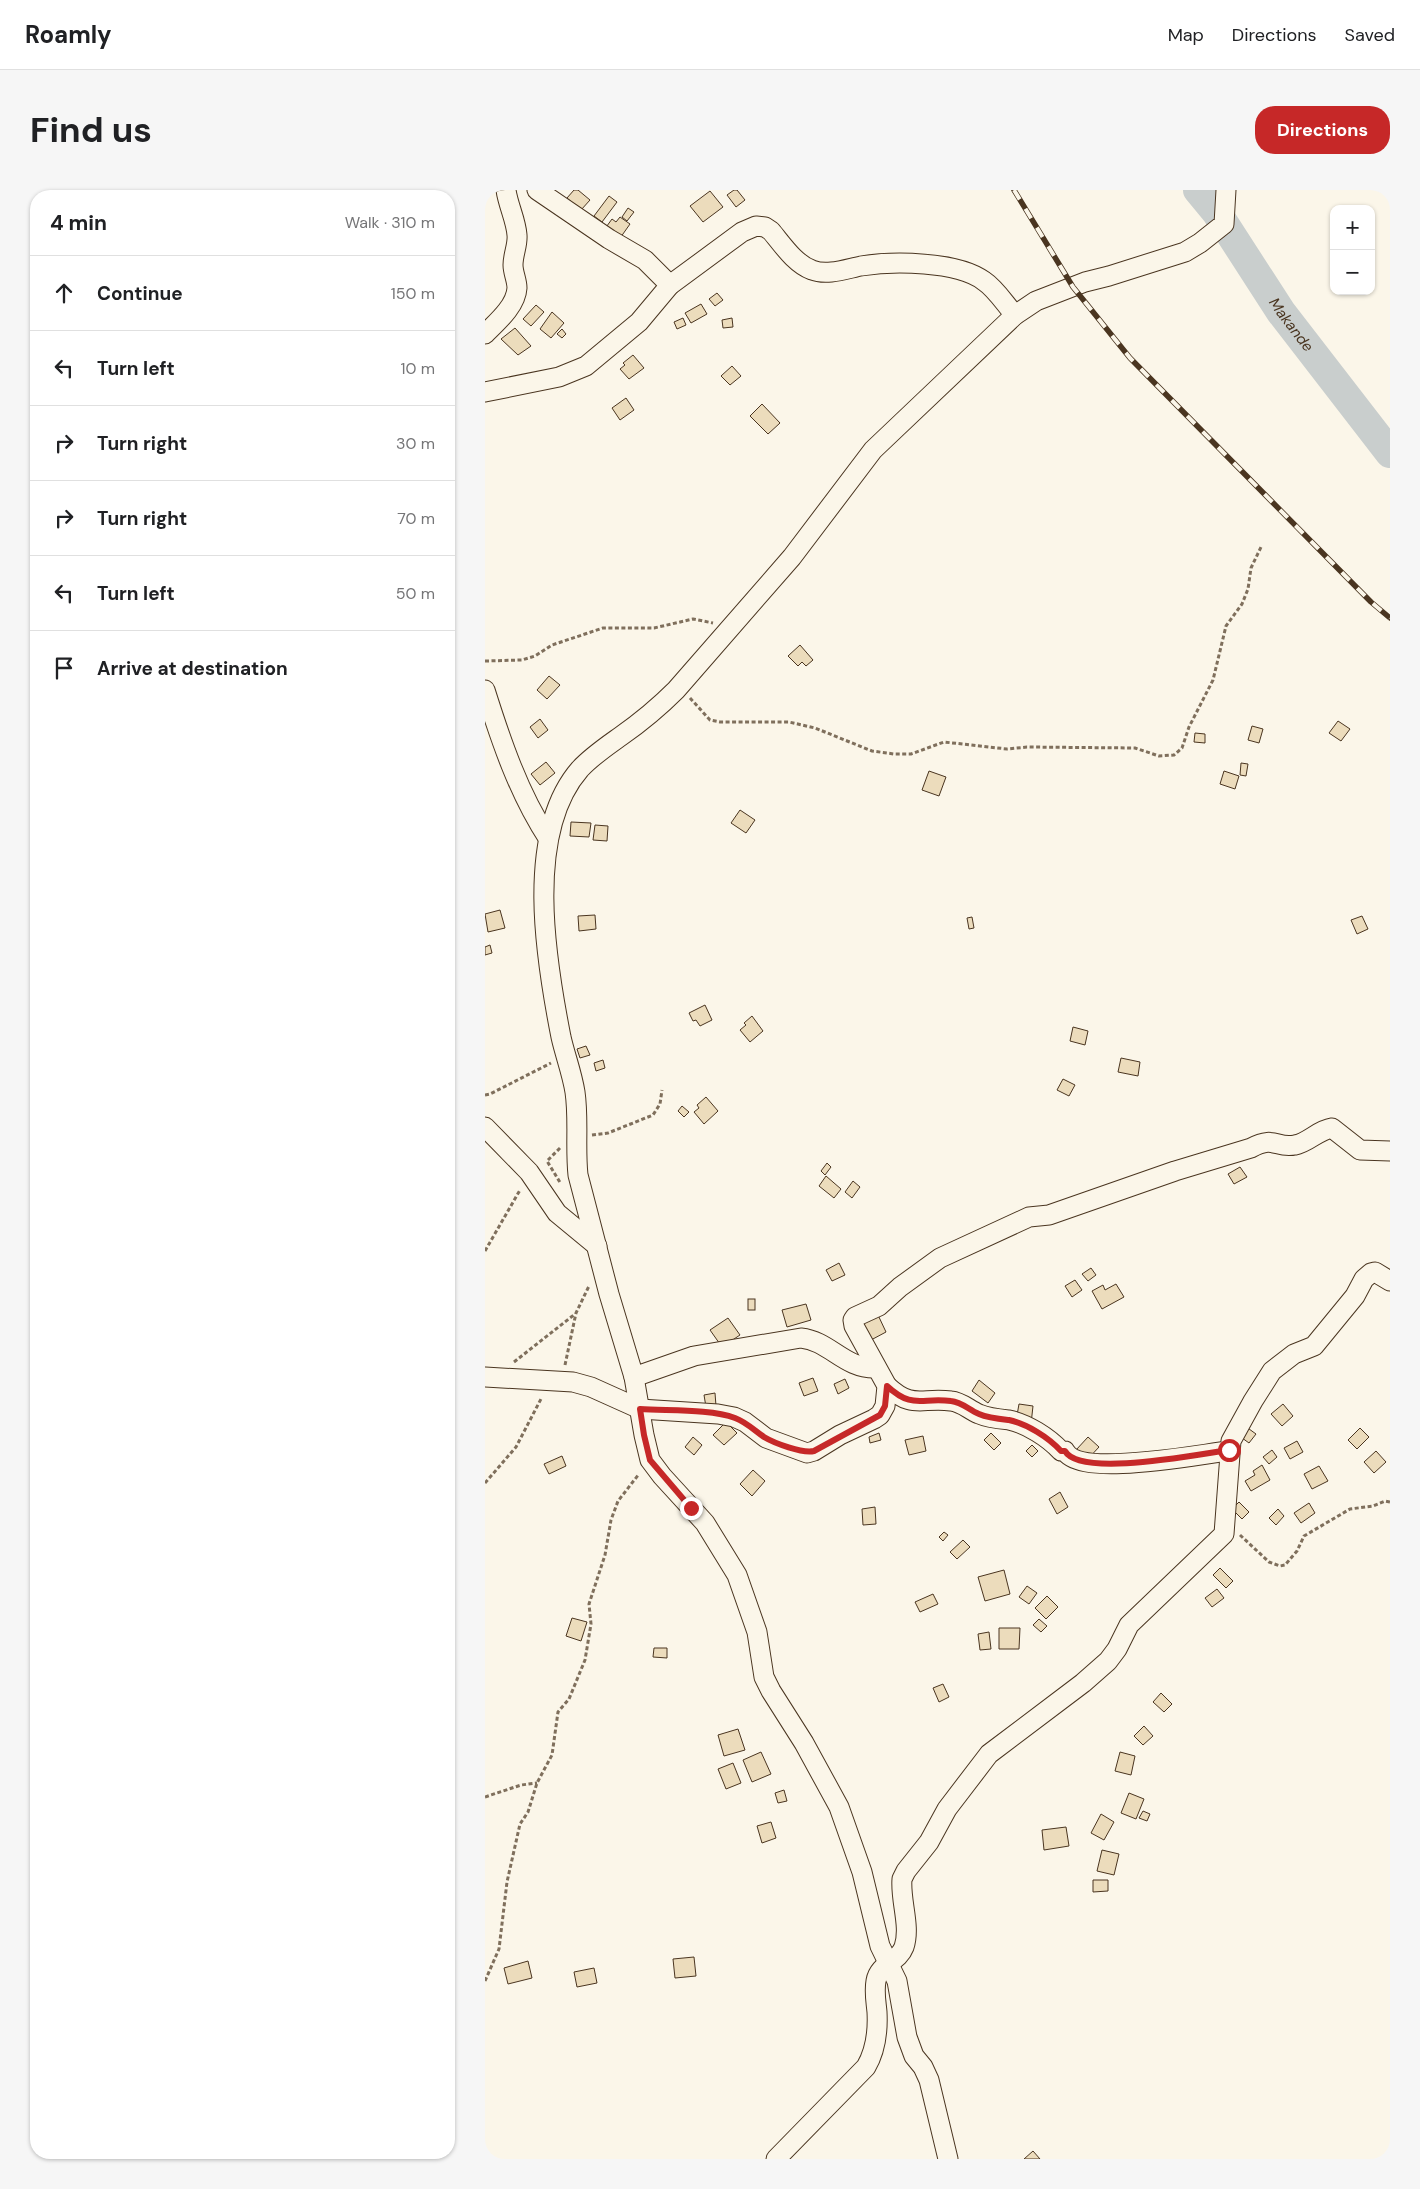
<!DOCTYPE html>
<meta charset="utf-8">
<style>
body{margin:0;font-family:"DM Sans",sans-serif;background:#f6f6f6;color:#202124}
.controls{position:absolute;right:15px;top:15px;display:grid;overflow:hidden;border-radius:10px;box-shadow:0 1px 4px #0004}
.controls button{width:45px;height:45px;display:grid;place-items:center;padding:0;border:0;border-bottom:1px solid #e0e0e0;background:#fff;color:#202124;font:25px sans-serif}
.stop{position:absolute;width:15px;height:15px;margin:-11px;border:4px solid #c62828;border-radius:50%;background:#fff}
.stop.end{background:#c62828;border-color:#fff;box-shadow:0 1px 5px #0008}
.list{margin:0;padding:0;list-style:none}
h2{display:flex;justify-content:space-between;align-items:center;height:65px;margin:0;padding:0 20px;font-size:21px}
h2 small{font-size:16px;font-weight:400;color:#757577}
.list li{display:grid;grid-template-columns:32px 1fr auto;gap:15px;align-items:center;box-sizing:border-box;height:75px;padding:0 20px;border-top:1px solid #e0e0e0}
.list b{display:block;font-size:19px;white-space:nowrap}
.list em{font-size:16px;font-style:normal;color:#757577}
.icon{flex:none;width:28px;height:28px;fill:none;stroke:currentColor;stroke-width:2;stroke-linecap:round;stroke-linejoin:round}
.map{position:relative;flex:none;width:905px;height:1969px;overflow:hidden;border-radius:20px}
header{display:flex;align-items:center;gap:30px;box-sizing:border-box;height:70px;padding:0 25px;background:#fff;border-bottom:1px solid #e0e0e0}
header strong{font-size:24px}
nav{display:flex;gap:28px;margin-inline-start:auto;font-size:18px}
.intro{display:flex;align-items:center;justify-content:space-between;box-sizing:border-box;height:120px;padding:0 30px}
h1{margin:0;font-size:35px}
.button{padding:12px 22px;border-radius:20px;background:#c62828;color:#fff;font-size:18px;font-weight:700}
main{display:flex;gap:30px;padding:0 30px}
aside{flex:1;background:#fff;border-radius:20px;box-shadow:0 1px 4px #0004}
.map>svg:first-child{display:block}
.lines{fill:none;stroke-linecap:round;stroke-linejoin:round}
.river{stroke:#c9cecd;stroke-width:30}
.building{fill:#ecdcbc;stroke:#4a3520}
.minor-casing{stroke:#4a3520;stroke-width:21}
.path{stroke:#7f6f5c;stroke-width:3;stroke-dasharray:4 2.5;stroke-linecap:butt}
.minor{stroke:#fbf6e9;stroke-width:19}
.rail-casing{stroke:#4a3520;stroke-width:5.5}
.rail{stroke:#fbf6e9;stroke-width:4;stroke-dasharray:11;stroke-linecap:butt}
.route{stroke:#c62828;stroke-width:6}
.labels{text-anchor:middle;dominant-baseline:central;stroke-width:4;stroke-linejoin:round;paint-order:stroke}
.water-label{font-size:15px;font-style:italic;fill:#4a3520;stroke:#fbf6e9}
</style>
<header>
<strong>Roamly</strong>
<nav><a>Map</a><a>Directions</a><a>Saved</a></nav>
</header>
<div class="intro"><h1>Find us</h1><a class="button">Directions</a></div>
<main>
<aside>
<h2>4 min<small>Walk · 310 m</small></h2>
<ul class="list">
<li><svg class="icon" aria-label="ahead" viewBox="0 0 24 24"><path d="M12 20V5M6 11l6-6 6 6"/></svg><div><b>Continue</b></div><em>150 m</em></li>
<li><svg class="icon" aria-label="left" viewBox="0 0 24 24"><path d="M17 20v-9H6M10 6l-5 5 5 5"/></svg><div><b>Turn left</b></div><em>10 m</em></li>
<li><svg class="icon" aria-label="right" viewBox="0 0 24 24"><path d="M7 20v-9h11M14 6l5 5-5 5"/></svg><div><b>Turn right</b></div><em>30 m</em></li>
<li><svg class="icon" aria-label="right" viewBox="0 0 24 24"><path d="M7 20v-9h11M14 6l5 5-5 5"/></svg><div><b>Turn right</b></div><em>70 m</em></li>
<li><svg class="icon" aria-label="left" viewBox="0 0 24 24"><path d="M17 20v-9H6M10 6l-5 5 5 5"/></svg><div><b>Turn left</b></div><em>50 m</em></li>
<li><svg class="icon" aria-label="arrive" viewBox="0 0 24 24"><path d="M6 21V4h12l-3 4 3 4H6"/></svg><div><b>Arrive at destination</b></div></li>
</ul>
</aside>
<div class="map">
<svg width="905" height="1969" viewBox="0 0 905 1969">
<rect width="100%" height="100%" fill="#fbf6e9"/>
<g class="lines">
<path class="river" id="s1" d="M 713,0 L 732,23 L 796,122 L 905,263"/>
</g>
<g class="building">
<polygon points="89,0 93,0 105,10 96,20 82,8"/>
<polygon points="249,0 252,0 260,10 251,17 242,5"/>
<polygon points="225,1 238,17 218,32 205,16"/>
<polygon points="124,6 132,12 117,32 109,26"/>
<polygon points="143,18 149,22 142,31 137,27"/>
<polygon points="135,27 145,34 133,51 119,40 127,29 131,32"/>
<polygon points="232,103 238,110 230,116 224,109"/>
<polygon points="216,114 222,124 206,133 200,123"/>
<polygon points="51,115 59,122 46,136 38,129"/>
<polygon points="67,122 79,133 66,148 55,139"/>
<polygon points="198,128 201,135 192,139 189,132"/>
<polygon points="247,128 248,137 238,138 237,130"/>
<polygon points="30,138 46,156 33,165 16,149"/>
<polygon points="77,139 81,144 77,148 72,144"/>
<polygon points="148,165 159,178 144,189 135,179 140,175 138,173"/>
<polygon points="247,176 256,186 245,195 236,186"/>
<polygon points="141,208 149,220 135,230 127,218"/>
<polygon points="277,214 295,233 283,244 265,226"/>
<polygon points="315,455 328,470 321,476 317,472 313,476 303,466"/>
<polygon points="64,486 75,495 62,509 52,500"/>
<polygon points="55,529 63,540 53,548 45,537"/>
<polygon points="853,531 865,539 856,551 844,543"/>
<polygon points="767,536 778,539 774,553 763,550"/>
<polygon points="710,543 720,544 720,553 709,552"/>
<polygon points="61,572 70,583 55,595 46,584"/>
<polygon points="756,573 763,574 761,586 755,585"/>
<polygon points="444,581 461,587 454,606 437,600"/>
<polygon points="739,581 754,586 750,599 735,594"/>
<polygon points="255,620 270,630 261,643 246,633"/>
<polygon points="86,632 106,633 104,647 85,646"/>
<polygon points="110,635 123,636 122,651 108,650"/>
<polygon points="15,720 20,738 3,742 0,724"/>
<polygon points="110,725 111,739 94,741 93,726"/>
<polygon points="877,726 883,739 872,744 866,730"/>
<polygon points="487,727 489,738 484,739 482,728"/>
<polygon points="5,755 7,763 0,765 0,757"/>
<polygon points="220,815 227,830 215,836 211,830 208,831 204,823"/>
<polygon points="267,826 278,841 265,852 255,840 261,835 259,833"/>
<polygon points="588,837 603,841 600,855 585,851"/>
<polygon points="101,856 105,865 95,868 92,859"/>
<polygon points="636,868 655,872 653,886 633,882"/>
<polygon points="118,870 120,878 111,881 109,873"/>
<polygon points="578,889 590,895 584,906 572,900"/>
<polygon points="221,907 233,921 219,934 209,922 214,918 212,915"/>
<polygon points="197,916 204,922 199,927 193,921"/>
<polygon points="342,973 346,977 340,985 336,981"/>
<polygon points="755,977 762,987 749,994 743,984"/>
<polygon points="341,986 356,999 349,1008 334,996"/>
<polygon points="368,991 375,997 367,1008 360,1002"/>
<polygon points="354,1073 360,1085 347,1091 341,1080"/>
<polygon points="606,1078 611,1085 603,1091 597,1084"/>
<polygon points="590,1090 597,1100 587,1107 580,1096"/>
<polygon points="631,1094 639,1107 617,1119 607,1101 618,1095 620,1100"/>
<rect x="263" y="1109" width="7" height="11"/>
<polygon points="321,1114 326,1130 302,1137 297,1120"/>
<polygon points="393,1125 401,1142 386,1150 377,1133"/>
<polygon points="243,1128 255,1145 237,1157 225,1140"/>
<polygon points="328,1188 333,1201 319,1206 314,1193"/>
<polygon points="360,1189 364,1198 353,1204 349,1194"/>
<polygon points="494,1190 510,1203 503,1213 487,1201"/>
<polygon points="230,1203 231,1216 221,1217 219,1205"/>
<polygon points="534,1214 548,1216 546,1234 531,1231"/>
<polygon points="798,1214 808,1226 797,1236 786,1224"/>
<polygon points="241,1232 252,1243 239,1255 228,1245"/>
<polygon points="760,1236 771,1244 764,1253 753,1245"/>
<polygon points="875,1238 884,1247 872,1259 863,1250"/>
<polygon points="394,1243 396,1250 385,1253 384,1247"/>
<polygon points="506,1243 516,1253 509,1260 499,1250"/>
<polygon points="438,1246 441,1261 424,1265 420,1250"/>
<polygon points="208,1247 217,1255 209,1265 200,1257"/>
<polygon points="603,1247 614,1257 602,1270 591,1260"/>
<polygon points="812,1251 818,1262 805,1269 799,1258"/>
<polygon points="547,1255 553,1261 547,1267 541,1261"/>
<polygon points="787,1260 792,1267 784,1274 778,1267"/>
<polygon points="891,1261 901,1272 889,1283 879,1272"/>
<polygon points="77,1266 81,1276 64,1284 59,1274"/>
<polygon points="777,1275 785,1290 766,1301 760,1291 770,1285 768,1281"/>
<polygon points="834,1276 843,1291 827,1299 819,1284"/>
<polygon points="268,1280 280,1291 267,1306 255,1294"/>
<polygon points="575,1302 583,1317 572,1324 564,1309"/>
<polygon points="754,1312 764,1322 757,1329 747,1319"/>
<polygon points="824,1313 830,1323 816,1333 809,1323"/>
<polygon points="390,1317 391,1334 378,1335 377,1319"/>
<polygon points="793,1319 799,1326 791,1335 784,1328"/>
<polygon points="459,1342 463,1345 458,1351 454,1347"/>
<polygon points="478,1350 485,1357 472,1369 465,1362"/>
<polygon points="735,1378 748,1391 741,1398 728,1385"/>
<polygon points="519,1380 525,1404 500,1411 493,1387"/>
<polygon points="542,1396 552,1403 544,1414 534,1407"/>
<polygon points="732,1399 739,1408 727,1417 720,1408"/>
<polygon points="448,1404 453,1414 435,1422 430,1412"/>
<polygon points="562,1406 573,1417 561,1429 550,1418"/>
<polygon points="87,1428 102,1432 96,1451 81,1446"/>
<polygon points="554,1429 562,1436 556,1442 548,1435"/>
<polygon points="514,1438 535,1438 534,1459 514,1459"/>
<polygon points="504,1442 506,1459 495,1460 493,1444"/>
<polygon points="169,1458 182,1458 182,1468 168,1467"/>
<polygon points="458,1494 464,1507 454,1512 448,1498"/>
<polygon points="676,1503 687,1514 679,1522 668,1512"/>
<polygon points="659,1536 668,1546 658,1555 649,1546"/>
<polygon points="253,1539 260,1560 239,1566 233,1545"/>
<polygon points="276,1562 286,1584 267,1592 258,1570"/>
<polygon points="635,1562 650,1566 646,1585 630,1581"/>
<polygon points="248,1573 256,1593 241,1599 233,1579"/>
<polygon points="299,1600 302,1611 293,1613 290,1603"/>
<polygon points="644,1603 659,1609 651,1629 636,1623"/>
<polygon points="658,1621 665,1624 662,1631 654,1628"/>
<polygon points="616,1624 629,1632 619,1650 606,1643"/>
<polygon points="286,1632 291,1648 277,1653 272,1636"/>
<polygon points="581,1637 584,1656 559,1660 557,1640"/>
<polygon points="617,1660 634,1664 629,1685 612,1681"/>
<polygon points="608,1690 623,1690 623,1701 608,1702"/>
<polygon points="209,1767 211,1786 190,1788 188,1769"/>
<polygon points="43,1771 47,1788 23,1794 19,1778"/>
<polygon points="109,1778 112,1793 92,1797 89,1782"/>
<polygon points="548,1961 555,1969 539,1969"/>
</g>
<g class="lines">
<g class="minor-casing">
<g id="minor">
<polyline points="52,0 124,49 160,70 185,95"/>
<path d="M 0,144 C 12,132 31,116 32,98 C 32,90 28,83 28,75 C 28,64 33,55 32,45 C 31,30 23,15 21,0"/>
<path d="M 0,202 L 74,187 L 101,176 L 154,132 L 185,95 L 257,42 L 271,36 L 280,37 L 286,41 C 297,54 310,74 327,80 C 342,86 361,79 376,76 C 408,71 472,71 499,91 C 511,99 520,114 530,125"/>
<path d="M 0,500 C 16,551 34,604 63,648"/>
<polyline points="0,937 44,982 72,1023 112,1056"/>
<path d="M 0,1187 L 88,1192 L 106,1197 L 155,1219 L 233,1224 L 249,1227 L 260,1232 L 281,1248 L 322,1263 L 329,1261 L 355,1245 L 389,1229 L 395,1225 L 400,1216 L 402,1196 L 369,1136 L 368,1130 L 370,1127 L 394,1116 L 415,1097 L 455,1068 L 544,1027 L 564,1025 L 690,981 L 766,958 C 790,945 791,959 810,955 C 823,953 833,940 847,938 L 875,960 L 905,961"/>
<path d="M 149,1187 L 209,1166 L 316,1148 C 345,1151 359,1179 391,1178"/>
<path d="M 402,1196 C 428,1220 436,1207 466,1211 C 477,1212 484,1220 494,1224 C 503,1228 514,1229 524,1230 C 542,1234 563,1247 576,1261 L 580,1261 C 595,1288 714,1264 744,1261"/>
<path d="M 291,1969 L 381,1877 C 391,1860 393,1841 392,1822 C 391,1811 389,1802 391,1791 C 394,1773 413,1773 419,1757 C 426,1736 415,1711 417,1689 L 421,1681 L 444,1652 L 462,1619 L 504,1564 L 598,1493 L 623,1471 L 632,1459 L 644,1435 L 739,1344 L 746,1251 L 768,1211 L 787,1181 L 809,1164 L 829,1156 L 870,1106 L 879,1089 L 886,1083 L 890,1082 L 905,1091"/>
<path d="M 463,1969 L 444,1890 L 438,1877 L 429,1866 L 422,1847 L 412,1791 L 395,1756 L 377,1682 L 354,1617 L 319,1553 L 286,1501 L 279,1487 L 272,1442 L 252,1385 L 220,1333 L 177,1286 L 165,1270 L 159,1245 L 149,1187 L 124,1104 L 93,985 C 90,957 94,929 90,902 C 87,883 80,865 76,847 C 61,771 39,643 95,579 C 107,566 122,556 136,546 C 156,532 174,517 191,500 L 307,367 L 388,260 L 530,125 L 551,111 L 600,92 L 624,86 L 700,62 L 715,53 L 739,34 L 741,0"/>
</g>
</g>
<g class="path">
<polyline points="0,471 37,470 50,466 67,455 118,438 169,438 208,429 228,433"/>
<polyline points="205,508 225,530 235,532 304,532 330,538 387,561 409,564 426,564 459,552 522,559 542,557 650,558 674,566 689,565 697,558 704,537 728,490 741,436 757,414 763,399 766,378 777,355"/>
<polyline points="0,905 5,904 66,873"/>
<polyline points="107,945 123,943 168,925 175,914 177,900"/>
<polyline points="75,958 62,971 76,994"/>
<polyline points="0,1061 35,1000"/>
<polyline points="29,1172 90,1124"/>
<polyline points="80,1175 91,1123 104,1096"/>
<polyline points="0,1293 31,1257 57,1207"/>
<polyline points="755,1345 784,1372 795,1376 800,1375 812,1361 819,1346 865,1319 888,1316 900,1311 905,1312"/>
<polyline points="0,1607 36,1595 52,1593"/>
<polyline points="0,1791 14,1759 22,1692 35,1634 43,1622 52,1593 67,1565 73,1522 84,1509 100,1470 106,1434 104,1414 120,1365 126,1330 133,1311 154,1284"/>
</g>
<use href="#minor" class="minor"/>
<g class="rail-casing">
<polyline id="rail" points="529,0 588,97 645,168 886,412 905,428"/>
</g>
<use href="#rail" class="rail"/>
</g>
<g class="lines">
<path class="route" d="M 206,1318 L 165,1270 L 159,1245 L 155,1219 C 182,1221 226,1219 250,1228 C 261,1232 269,1240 279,1247 C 289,1253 318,1264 329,1261 L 395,1225 L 400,1216 L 402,1196 C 428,1220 436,1207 466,1211 C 477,1212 484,1220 494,1224 C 503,1228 514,1229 524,1230 C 542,1234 563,1247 576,1261 L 580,1261 C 595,1288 714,1264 744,1260"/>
</g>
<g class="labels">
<g class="water-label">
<text stroke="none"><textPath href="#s1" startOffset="164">Makande</textPath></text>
</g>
</g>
</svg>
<div class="controls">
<button>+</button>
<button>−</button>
</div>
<div class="stop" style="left:744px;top:1260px"></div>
<div class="stop end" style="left:206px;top:1318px"></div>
</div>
</main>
